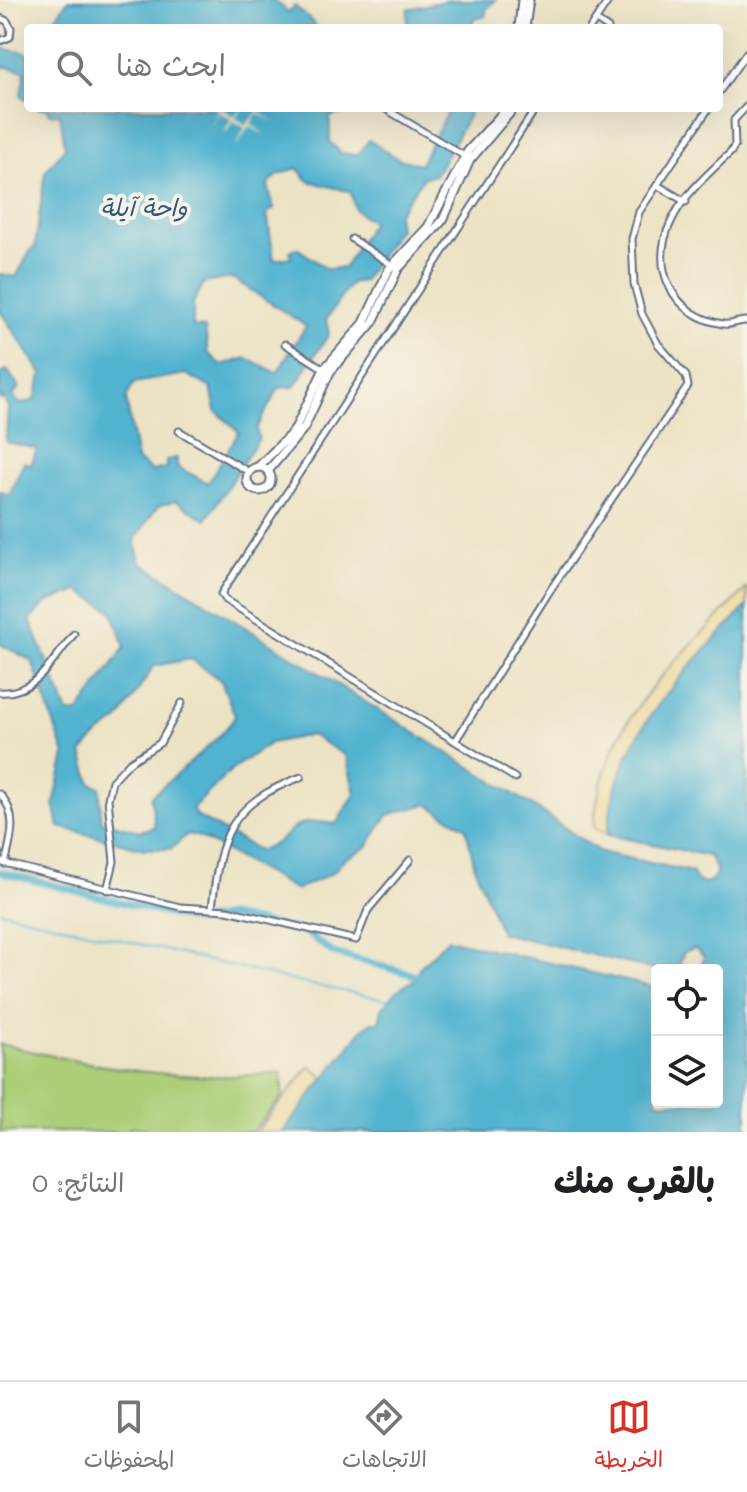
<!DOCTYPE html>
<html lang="ar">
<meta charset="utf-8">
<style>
body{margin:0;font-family:Mali,"Playpen Sans Arabic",sans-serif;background:#f2f2f2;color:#202124;direction:rtl}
.controls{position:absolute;right:24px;bottom:24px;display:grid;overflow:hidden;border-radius:8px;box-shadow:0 8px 32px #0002}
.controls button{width:72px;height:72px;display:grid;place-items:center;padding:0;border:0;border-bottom:2px solid #e0e0e0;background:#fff;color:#202124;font:40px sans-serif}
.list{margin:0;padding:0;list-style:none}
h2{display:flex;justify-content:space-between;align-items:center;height:104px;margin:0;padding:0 32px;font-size:34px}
h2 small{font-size:26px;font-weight:400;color:#757577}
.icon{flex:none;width:44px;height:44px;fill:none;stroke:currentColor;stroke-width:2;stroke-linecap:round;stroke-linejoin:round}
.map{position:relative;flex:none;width:747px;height:1132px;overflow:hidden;direction:ltr}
.search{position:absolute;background:#fff;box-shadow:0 8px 32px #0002;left:24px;right:24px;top:24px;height:88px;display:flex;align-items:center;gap:20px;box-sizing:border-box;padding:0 28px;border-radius:8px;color:#757577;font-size:30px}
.sheet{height:248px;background:#fff}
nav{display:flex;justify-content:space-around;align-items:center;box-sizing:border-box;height:112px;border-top:2px solid #e0e0e0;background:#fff;font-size:22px;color:#757577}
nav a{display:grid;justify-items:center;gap:4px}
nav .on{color:#d93025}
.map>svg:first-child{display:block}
.green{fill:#acce77;stroke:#647e6a;stroke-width:2}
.sand{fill:#eeda9e;stroke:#84847e;stroke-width:2}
.water{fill:#51b3d0;stroke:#367197;stroke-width:2;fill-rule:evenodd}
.pier{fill:#ece3c4}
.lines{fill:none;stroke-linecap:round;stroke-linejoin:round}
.stream{stroke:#51b3d0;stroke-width:2}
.canal{stroke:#51b3d0;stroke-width:7}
.minor-casing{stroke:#646e82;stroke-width:9}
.tertiary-casing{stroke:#646e82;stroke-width:11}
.minor{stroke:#fff;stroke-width:5}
.tertiary{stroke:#fff;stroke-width:7}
.labels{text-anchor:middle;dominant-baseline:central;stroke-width:8;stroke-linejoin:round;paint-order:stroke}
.water-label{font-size:24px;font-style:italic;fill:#2b5780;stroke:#f7f3e8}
</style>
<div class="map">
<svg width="747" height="1132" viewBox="0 0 747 1132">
<rect width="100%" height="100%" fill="#f7f3e8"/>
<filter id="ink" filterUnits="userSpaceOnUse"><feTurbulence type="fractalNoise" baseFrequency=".0125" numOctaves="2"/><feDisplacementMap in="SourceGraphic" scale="16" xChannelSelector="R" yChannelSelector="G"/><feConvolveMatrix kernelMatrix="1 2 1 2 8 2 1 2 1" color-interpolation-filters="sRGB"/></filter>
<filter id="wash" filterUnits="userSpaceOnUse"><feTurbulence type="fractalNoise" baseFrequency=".006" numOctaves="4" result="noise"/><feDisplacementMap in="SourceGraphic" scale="32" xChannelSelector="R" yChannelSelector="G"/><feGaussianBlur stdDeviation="1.8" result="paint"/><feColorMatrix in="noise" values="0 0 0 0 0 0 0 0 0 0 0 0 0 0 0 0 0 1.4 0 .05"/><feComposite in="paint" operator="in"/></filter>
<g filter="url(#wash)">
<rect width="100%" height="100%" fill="#ece3c4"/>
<path class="green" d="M 0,1044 C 92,1066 187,1085 282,1072 L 282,1097 L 252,1132 L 158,1132 L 132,1126 L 127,1132 L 0,1132 Z"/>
<g class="sand">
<path d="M 747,588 L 747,606 C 683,673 612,738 608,835 L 594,828 C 600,720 677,661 747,588 Z"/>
<polygon points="310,1066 324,1078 283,1132 256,1132"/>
</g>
<g class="water">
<polygon points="68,0 274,0 288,12 295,6 319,28 48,28"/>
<polygon points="448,0 496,0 487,8 485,17 474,19 471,28 396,28 407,26 408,9"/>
<polygon points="0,48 28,53 28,101 21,95 25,71 0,66"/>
<path d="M 37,108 L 339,108 L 341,113 L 330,117 L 330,142 L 341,153 L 357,155 L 369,140 L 399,159 L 420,164 L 450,108 L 468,110 L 469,115 L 435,175 L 424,177 L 397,214 L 399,228 L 363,281 L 351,283 L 326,320 L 329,334 L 294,387 L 279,388 L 256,429 L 259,438 L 206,520 L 176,501 L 158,506 L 135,539 L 140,562 L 533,806 L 600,852 L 692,872 L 696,880 L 704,884 L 713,879 L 717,871 L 709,856 L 608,835 C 612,738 683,673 747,606 L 747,1132 L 283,1132 L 361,1031 L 371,1022 L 379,1022 L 382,1008 L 398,990 L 417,978 L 419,968 L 448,939 L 657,988 L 657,1102 L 717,1102 L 717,970 L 699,970 L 704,957 L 695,948 L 684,952 L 679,966 L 655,970 L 501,933 L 475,868 L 466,828 L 427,804 L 388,815 L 366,848 L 344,859 L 333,873 L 296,890 L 200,837 L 188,834 L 171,849 L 144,849 L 59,827 L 54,804 L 65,755 L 32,661 L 0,644 L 0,491 L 9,495 L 24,462 L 31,465 L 37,449 L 6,442 L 8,407 L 3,398 L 0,400 L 0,375 L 7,370 L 19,387 L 13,396 L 20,404 L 35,400 L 42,374 L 0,311 L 0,274 L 16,277 L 32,248 L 35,248 L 45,172 L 65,148 L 60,114 L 49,114 L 47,109 ZM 297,168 L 309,181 L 351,192 L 355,210 L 372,222 L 344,268 L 327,269 L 297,248 L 290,251 L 291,257 L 274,260 L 267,213 L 274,209 L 268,185 L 278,175 ZM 232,278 L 306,326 L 277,373 L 247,358 L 221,365 L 208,353 L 205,328 L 193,327 L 193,303 L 204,283 ZM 186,374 L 211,388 L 216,411 L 239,432 L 208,483 L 177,467 L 177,458 L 166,460 L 166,468 L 152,471 L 137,460 L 126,398 L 134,383 ZM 79,591 L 112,611 L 125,647 L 78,713 L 68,713 L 30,620 L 47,602 ZM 191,659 L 221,681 L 235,716 C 228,733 169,780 151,797 L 155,827 L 140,831 L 101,821 L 100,787 L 91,783 L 82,753 L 97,736 L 119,720 L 154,666 ZM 311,735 L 346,756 L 355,794 L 336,824 C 283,815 300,836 260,851 L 198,817 L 192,809 L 232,769 L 270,743 Z"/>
</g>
<polygon class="pier" points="214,108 223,108 233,117 243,108 236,118 246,125 261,108 259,112 275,122 257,114 251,124 265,135 249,126 234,150 245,128 234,121 223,136 231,119 220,112 210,126 219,111"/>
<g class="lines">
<polyline class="stream" points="0,911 307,984 389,1000"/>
<polyline class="canal" points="0,872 196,921 230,916 305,932 333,953 418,976"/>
</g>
</g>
<g filter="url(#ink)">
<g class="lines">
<g class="minor-casing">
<g id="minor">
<polyline points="0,18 7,21 11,28 10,37 0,41"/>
<polyline points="596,20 608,28"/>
<polyline points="590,28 609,0"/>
<polyline points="719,92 747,52"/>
<path d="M 747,106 L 734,120 L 735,145 L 731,152 C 710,172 683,195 671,222 C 649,267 672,316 723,324 C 731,326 739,320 747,321"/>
<polyline points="384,108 466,157"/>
<polyline points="657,185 686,202"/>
<polyline points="352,239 395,267"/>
<polyline points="285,344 324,369"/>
<polyline points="179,431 249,472"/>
<path d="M 0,692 C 36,695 54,658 74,634"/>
<polyline points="456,740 549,592 688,386 686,376 658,344 642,314 634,284 632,239 639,212 709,108"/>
<polyline points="515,778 225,600 221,594 536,108"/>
<path d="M 0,794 C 19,815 11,839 5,864"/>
<polyline points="0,862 180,907 227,910 356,940 368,910 410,860"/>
<polyline points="107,890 114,862 108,799 112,781 130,762 160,743 182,703"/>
<path d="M 212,908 C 220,835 229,804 301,777"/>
</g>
</g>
<g class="tertiary-casing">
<g id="tertiary">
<polyline points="519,28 522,0"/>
<polyline points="525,28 529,0"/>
<polyline points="258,467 294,431 324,369 364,323 389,269 428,227 468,151 507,108"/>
<circle cx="259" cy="479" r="12"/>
<polyline points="268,471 304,428 330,372 373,322 398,269 443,220 470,160 514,108"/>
</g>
</g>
<use href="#minor" class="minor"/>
<use href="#tertiary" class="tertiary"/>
</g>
</g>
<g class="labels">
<g class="water-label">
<text x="144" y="206">واحة آيلة</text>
</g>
</g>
</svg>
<div class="controls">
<button><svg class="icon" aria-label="locate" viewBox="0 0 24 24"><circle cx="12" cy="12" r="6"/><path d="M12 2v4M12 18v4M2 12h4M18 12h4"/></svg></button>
<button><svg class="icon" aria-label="layers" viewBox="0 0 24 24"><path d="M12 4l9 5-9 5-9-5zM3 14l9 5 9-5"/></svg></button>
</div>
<div class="search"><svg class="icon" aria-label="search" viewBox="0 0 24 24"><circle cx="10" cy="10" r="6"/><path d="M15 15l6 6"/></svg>ابحث هنا</div>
</div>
<section class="sheet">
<h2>بالقرب منك<small>النتائج: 0</small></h2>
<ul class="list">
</ul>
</section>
<nav>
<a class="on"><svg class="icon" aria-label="map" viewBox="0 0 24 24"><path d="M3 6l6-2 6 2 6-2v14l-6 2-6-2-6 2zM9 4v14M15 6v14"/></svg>الخريطة</a>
<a><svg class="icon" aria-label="directions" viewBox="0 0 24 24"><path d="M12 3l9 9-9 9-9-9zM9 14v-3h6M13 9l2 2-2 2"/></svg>الاتجاهات</a>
<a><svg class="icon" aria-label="saved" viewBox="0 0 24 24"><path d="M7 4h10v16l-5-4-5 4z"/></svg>المحفوظات</a>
</nav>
